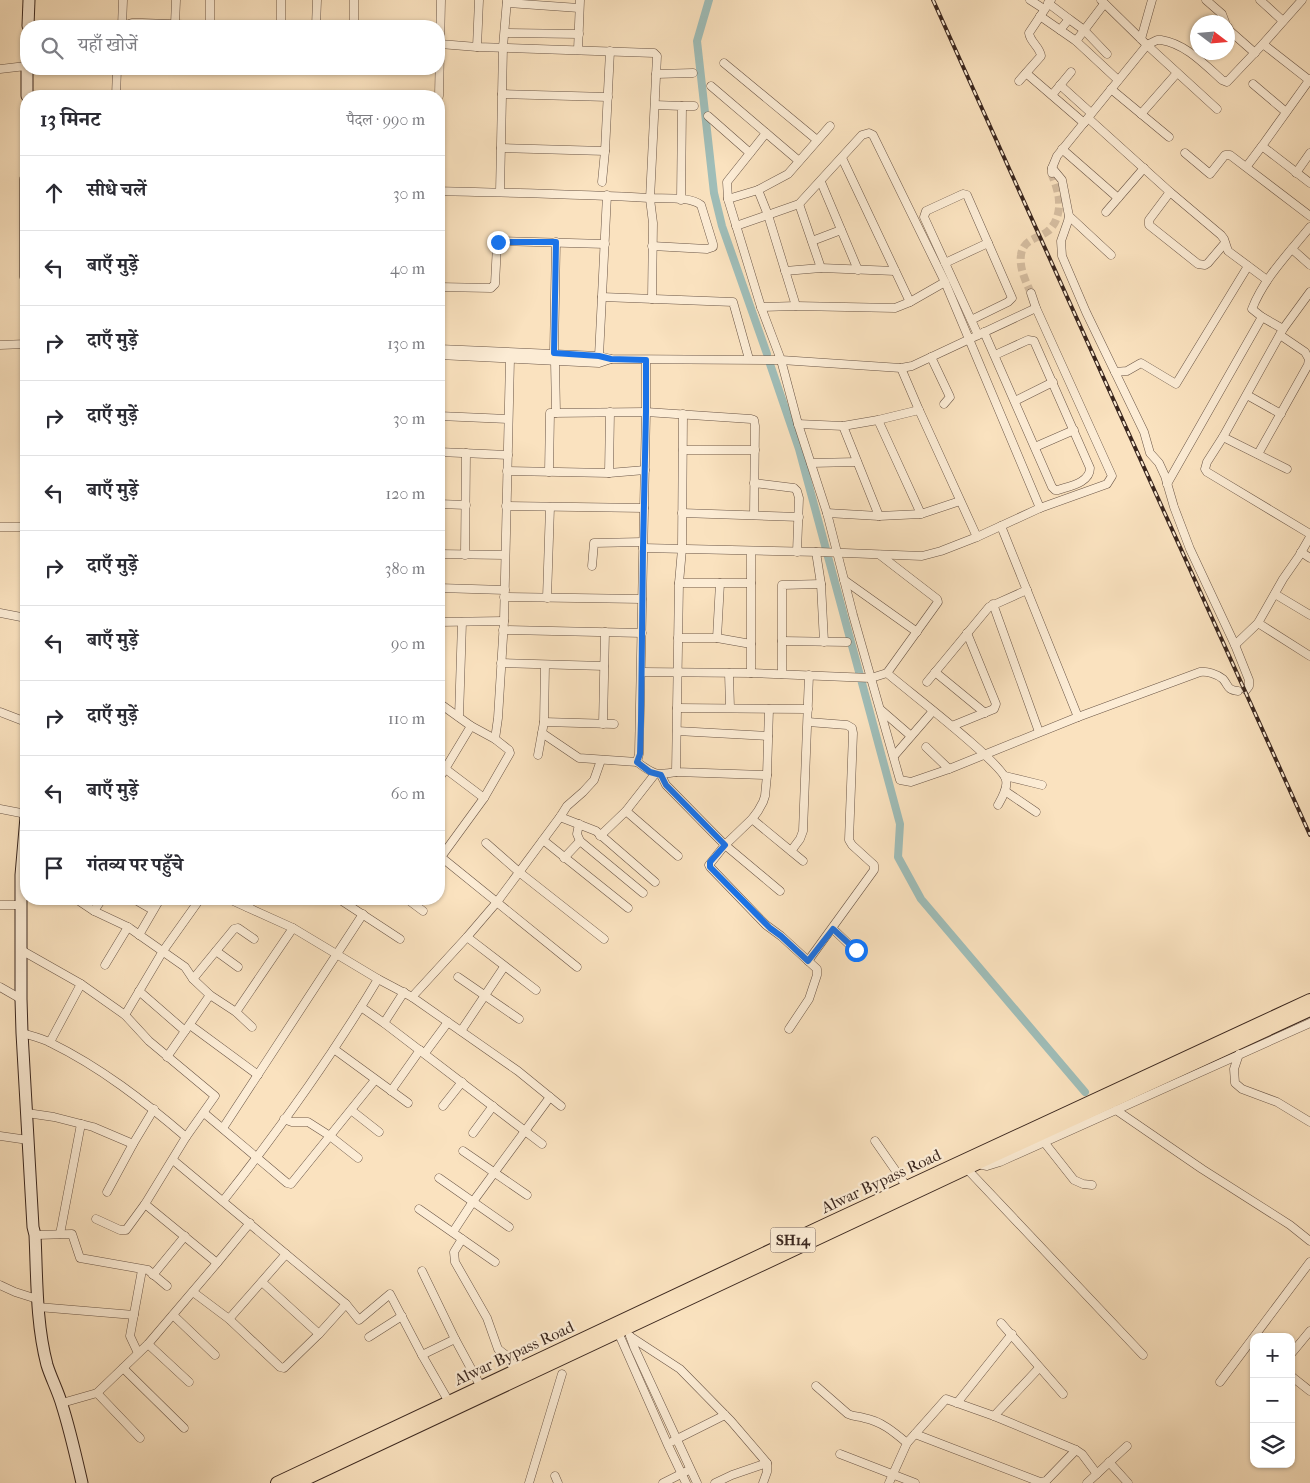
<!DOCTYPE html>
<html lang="hi">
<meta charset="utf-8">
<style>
body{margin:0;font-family:"IM FELL French Canon","Noto Serif Devanagari",serif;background:#f7f7f7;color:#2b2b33}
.controls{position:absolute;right:15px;bottom:15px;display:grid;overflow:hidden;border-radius:10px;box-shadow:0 1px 4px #0004}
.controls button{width:45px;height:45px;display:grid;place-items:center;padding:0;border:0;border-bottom:1px solid #e1e1e2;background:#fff;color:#2b2b33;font:25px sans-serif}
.compass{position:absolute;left:1190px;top:15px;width:45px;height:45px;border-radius:50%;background:#fff;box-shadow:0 1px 4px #0004;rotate:106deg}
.stop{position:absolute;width:15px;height:15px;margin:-11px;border:4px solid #1a73e8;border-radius:50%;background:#fff}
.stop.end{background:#1a73e8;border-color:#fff;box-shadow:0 1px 5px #0008}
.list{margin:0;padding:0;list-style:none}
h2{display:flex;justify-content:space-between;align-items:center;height:65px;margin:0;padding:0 20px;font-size:21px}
h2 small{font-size:16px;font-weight:400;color:#7c7c81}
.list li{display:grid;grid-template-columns:32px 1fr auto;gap:15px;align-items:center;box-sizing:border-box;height:75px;padding:0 20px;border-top:1px solid #e1e1e2}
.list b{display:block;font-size:19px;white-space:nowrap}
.list em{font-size:16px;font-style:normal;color:#7c7c81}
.icon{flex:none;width:28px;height:28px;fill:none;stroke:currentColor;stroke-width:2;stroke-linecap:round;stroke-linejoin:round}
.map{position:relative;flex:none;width:1310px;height:1483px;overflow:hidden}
.search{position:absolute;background:#fff;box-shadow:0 1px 4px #0004;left:20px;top:20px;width:425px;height:55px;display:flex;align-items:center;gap:12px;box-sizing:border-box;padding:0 18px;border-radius:20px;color:#7c7c81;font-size:19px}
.panel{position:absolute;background:#fff;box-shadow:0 1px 4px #0004;left:20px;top:90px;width:425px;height:815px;border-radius:20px}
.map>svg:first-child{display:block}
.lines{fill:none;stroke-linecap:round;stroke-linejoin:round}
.canal{stroke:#9fbdb8;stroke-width:8}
.street-tunnel{stroke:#d4bc9f;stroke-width:8;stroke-dasharray:8 4;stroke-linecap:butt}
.street-casing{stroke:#6a5546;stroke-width:9}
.secondary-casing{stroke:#3a261e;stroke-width:13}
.primary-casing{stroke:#3a261e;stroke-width:14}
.street{stroke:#fcecd5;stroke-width:8}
.secondary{stroke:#fcecd5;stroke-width:11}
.primary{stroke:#fae2bf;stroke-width:12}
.rail-casing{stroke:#3a261e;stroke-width:4}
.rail{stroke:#fcecd5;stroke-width:2;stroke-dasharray:5.5;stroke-linecap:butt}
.route{stroke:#1a73e8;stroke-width:6}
.labels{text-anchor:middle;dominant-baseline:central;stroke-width:4.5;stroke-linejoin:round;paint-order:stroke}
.shield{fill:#fcecd5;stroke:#746155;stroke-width:1}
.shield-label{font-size:15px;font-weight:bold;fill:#3a261e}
.street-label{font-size:16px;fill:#3a261e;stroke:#fcecd5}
</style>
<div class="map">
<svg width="1310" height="1483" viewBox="0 0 1310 1483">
<rect width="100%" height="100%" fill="#fae2bf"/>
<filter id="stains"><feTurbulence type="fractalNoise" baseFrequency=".004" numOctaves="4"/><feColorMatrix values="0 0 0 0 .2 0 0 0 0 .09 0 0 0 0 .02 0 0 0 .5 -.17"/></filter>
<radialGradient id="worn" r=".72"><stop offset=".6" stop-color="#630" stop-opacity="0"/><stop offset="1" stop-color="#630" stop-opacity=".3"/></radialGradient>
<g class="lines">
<g class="canal">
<polyline points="709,0 697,41 714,193 722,226 767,354"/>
<polyline points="770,364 799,449 900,824 898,857 921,899 1085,1092"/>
</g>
<path class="street-tunnel" d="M 1031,293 C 1026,282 1019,268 1021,255 C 1023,239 1038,239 1048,231 C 1056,225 1060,211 1059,202 C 1059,193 1055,183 1052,175"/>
<g class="street-casing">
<g id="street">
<polyline points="1030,0 1044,9"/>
<polyline points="1101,0 1147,45 1217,109"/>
<polyline points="1206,0 1222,14 1225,22"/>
<polyline points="1260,0 1283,21"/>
<polyline points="1302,0 1263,44 1309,80"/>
<polyline points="507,3 579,8"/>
<polyline points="1048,3 1069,19 1060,30"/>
<polyline points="1040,16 1076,41 1118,80"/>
<polyline points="1069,19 1084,30 1107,54"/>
<polyline points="175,24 176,0"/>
<polyline points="122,26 123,0"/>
<polyline points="123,26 132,23 142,23 223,26"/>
<polyline points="210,26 210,0"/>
<polyline points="281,26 281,0"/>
<polyline points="316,26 317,0"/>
<polyline points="354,26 354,0"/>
<polyline points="1228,27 1230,31 1255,53"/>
<polyline points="505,33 579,34"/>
<polyline points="1141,39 1152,0"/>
<polyline points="1076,41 1104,4"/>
<polyline points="440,44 477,47 654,53 657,56 650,199 653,223 652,299"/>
<polyline points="477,47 479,0"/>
<polyline points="578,50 580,0"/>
<polyline points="724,63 817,140"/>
<polyline points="0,69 26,66"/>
<polyline points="1026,73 1084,123"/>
<polyline points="656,74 693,73"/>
<polyline points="1310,79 1262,146 1310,183"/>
<path d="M 1019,81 L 1041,56 C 1040,47 1030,42 1029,33 L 1051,0"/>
<polyline points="1253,84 1286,112"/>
<polyline points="1060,85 1091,113"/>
<polyline points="711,86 799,161"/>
<polyline points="1111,89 1169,137"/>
<polyline points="502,94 608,97"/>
<polyline points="1052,95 1071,72"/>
<polyline points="116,96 117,69"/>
<polyline points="439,96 441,0"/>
<polyline points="655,105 682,106 681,200"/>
<polyline points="682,106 694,106"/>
<polyline points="1141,114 1177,73"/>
<polyline points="708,116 750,153"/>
<polyline points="1088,118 1170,192 1221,235 1224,239 1228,251 1267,280"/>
<path d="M 830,126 L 788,174 L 758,190 L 728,199 L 761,307 L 781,360 L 798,424 L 827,513 L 853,615 L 900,780 L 911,782 L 949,769 L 1078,717 L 1200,672 C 1207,671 1217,674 1223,679 C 1229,686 1227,690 1238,691"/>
<polyline points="501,148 605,151 610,51"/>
<polyline points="1062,149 1118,198"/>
<polyline points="1185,153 1210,174 1225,155 1230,155 1310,216"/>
<polyline points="842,158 910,302"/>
<polyline points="1247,166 1262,146"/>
<polyline points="1052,168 1062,180 1069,216 1068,221 1061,241 1062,256 1086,312 1144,432 1150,453 1159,463 1165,476 1174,507 1190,549 1235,645 1249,680 1249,686 1246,690"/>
<path d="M 1052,173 L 1052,168 L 1057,156 L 1147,45 L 1157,40 L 1161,40 C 1186,44 1204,64 1222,80 L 1227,82 L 1263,44"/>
<polyline points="1296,173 1310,153"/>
<polyline points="602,182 605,151"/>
<polyline points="821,182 858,270"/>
<polyline points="758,190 768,215 796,306"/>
<path d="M 439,191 C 509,193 579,194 649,198 C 663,199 690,196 701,205 L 713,244 L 713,247 L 707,249 L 652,246"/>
<polyline points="500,192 503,47 507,0"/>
<polyline points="1170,192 1149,220 1149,225 1198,264 1205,265 1208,263 1225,243"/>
<polyline points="728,199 727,182 766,133"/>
<polyline points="799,204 821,268"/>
<polyline points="1106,212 1144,168"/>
<polyline points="1069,216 1111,255"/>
<polyline points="736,226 799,204 862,135 869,133 873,135 945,282 1040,508"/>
<polyline points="812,241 841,230"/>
<polyline points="1292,249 1310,265"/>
<polyline points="945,263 988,243"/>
<polyline points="785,271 821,268 895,271"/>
<polyline points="439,287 491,288 495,284 497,245 500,241 605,244"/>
<polyline points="1310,292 1283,329 1223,437 1207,462 1205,469 1207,472 1310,534"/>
<polyline points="602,297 733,302 749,359"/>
<polyline points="761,307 796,306 895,308 910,302 945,282"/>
<polyline points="971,320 1008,302 1012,298 967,195 963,194 926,211 924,217 978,335"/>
<path d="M 1283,329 L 1262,317 L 1252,309 C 1264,278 1289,253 1310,227"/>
<path d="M 984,332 L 1052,487 L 1055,490 L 1058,490 C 1069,486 1090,483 1090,468 L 1034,341 L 1028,340 L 995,355"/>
<polyline points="0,345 26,344"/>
<polyline points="439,349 599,356 611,359 781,360 901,368 912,366 1036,308"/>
<polyline points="554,353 556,242"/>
<polyline points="439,355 599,363 611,359"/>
<polyline points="599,356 607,195"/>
<polyline points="931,357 950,397 944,404"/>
<polyline points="555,361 556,413"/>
<polyline points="901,368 919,410 977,537"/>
<polyline points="1115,372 1127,371 1141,363 1176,384 1248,266"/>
<polyline points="1247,395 1281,414"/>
<polyline points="1015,401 1053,382"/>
<polyline points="439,416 508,419"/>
<polyline points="878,420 921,514"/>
<polyline points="798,424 843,426 878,420 919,410"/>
<polyline points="843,426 879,516"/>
<polyline points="1223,437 1287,469"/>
<polyline points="1035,447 1074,430"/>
<polyline points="683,450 755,450"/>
<polyline points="439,452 508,455"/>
<polyline points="1258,454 1308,365 1309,359 1305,352 1280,335"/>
<polyline points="811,463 857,462"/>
<polyline points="507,471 609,473 610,412"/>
<polyline points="549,472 550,413 646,412 751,419 754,420 755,426 754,515"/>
<polyline points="609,473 645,470"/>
<polyline points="754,483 794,488 797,491 799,498 797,552"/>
<polyline points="1167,484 1262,317"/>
<polyline points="439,504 466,505"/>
<polyline points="506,506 644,508"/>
<polyline points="682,513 799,517"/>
<polyline points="827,513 879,516 921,514 960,501"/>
<polyline points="1001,526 1078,717"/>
<polyline points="0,527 26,527"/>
<polyline points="643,548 819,552 922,556 941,551 977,537 1040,508 1107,484 1112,476 1036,308 1031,293"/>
<polyline points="816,552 821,584 824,642"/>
<polyline points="1301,552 1310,558"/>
<polyline points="439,554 505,555"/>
<polyline points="465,555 466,453"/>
<polyline points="880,555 937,599 938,602 887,673"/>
<polyline points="592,566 594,543 643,542"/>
<polyline points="844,580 917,632"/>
<polyline points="679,583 682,549 683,414"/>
<polyline points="751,583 679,583 676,772 767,775"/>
<polyline points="439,588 505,590"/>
<polyline points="1275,594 1310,615"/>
<polyline points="504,597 642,599"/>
<polyline points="547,598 550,507"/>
<polyline points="993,604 1039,732"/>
<polyline points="0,613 26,618"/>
<polyline points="439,622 504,621"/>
<polyline points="1258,623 1310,656"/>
<polyline points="503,630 642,633"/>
<polyline points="678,638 717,638 720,583"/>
<polyline points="717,638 751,644"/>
<polyline points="782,641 847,642"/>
<polyline points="1235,645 1258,623 1283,579 1299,556 1310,537"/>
<polyline points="501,663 604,666"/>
<path d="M 642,672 L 751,673 L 871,678 L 887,673 C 905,689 1003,763 1006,780 C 1008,788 1002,798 998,805"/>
<polyline points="935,672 985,713"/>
<polyline points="729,673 730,708"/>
<polyline points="751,673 751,551"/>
<polyline points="782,674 782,585 821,584"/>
<polyline points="927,682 989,607 1027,590"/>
<polyline points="439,703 471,726 439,779"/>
<polyline points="677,708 808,709"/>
<polyline points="769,709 767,775 765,796 763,802 758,811 752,819 725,845 709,865 710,867 766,925 781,936 817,969 817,975 809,999 789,1029"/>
<polyline points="881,710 911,736"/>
<polyline points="0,712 26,722"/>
<polyline points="459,717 462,622"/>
<polyline points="544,722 614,724"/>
<polyline points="808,722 847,725 852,728 853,733 849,840 852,845 874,865 874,870 808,961"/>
<polyline points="603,724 605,632"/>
<polyline points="471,726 495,739"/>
<polyline points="952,726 994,709 996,704 967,633"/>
<polyline points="677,731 768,736"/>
<polyline points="542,733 579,758 637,762 639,754 646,412 646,360"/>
<polyline points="926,747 949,769"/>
<polyline points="538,755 544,722 545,665"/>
<polyline points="894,756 933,711"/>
<path d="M 637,762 C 653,774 656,776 676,772"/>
<polyline points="439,764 484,798"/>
<polyline points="661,775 666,785 670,789 725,845 780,891"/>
<polyline points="1005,776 1042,785"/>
<polyline points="1005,791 1036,812"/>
<polyline points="0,809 26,814"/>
<polyline points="626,811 678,856"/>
<polyline points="560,817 596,831 655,882"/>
<polyline points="752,819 803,861"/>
<polyline points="579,824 577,834 580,841 643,893"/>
<polyline points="600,836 626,811 655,774"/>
<polyline points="543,840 628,908"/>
<polyline points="486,843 519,872 604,939"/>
<polyline points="791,851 800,839 803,831 809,675"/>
<polyline points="439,855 441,857 484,798 510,753 509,750 495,739 498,718 504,621 510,359"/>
<polyline points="441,857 577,967"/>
<polyline points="564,858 580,841"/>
<polyline points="76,899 94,911 128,927 185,967 193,979 210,995"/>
<polyline points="134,899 153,910"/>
<polyline points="229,899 293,928 378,979 412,997 518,1071 561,1106"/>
<polyline points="339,899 400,939"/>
<polyline points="407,899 423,911"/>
<polyline points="0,905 21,905"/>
<polyline points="247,907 253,899"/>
<polyline points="94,911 102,899"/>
<polyline points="833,929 855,950 858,950 861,948"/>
<polyline points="139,935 160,899"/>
<polyline points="467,937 536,990"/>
<polyline points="21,950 81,984 125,1015 149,1041 215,1096 186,1137 145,1204 126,1230 120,1230 96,1219"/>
<polyline points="216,951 238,967"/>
<polyline points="105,965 128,927"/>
<polyline points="458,977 519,1019"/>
<polyline points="193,979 234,929 238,928 254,939"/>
<polyline points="0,987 21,999"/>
<polyline points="139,991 185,1031"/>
<polyline points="404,992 384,1023 542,1144"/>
<polyline points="412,997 467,937 497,902 560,817 567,806 583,792 594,780 601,760"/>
<polyline points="361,1007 384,1023"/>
<polyline points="236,1012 252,1027"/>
<polyline points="125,1015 163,951 200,899"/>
<polyline points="190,1025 258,1075"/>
<polyline points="461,1031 504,967"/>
<path d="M 22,1033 C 32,1036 42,1038 51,1043 C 100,1067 144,1101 186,1137"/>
<polyline points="50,1042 81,984"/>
<polyline points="334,1049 408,1103"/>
<polyline points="425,1053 448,1022"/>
<polyline points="1239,1054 1234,1069 1235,1083 1242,1089 1277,1102 1310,1122"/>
<polyline points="167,1057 210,995 236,1012 293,928"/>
<polyline points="391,1091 420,1050"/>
<polyline points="443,1106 462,1082"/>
<polyline points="351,1110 379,1132"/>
<polyline points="1116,1110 1202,1169 1290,1225 1310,1241"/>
<polyline points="27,1113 54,1117 93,1127 133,1144"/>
<polyline points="204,1113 287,1183 291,1184 375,1080"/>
<polyline points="284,1119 292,1122 308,1122 330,1136 358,1158"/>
<polyline points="223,1128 363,914"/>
<polyline points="473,1133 493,1106"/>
<polyline points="0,1136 28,1140"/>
<polyline points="875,1141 907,1187"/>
<polyline points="1044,1142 1074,1180 1083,1184 1092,1185"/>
<polyline points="463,1151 527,1195"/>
<polyline points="173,1160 346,1304 359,1320 390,1294 422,1355 449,1402"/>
<polyline points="978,1164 987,1166 1000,1162 1310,1023"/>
<polyline points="967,1169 1143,1355"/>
<polyline points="439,1178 509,1227"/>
<polyline points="107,1192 133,1144 154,1109"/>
<path d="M 223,1201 C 279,1130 332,1056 378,979"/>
<polyline points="145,1204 217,1263"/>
<polyline points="419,1209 495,1262"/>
<polyline points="453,1232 472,1203 550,1097"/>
<polyline points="60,1234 81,1124"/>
<polyline points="35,1235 72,1234 80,1258 148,1270 167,1286"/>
<polyline points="462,1239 454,1252 455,1262 487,1318 498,1349 507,1356 515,1371"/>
<polyline points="422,1271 455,1339 422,1355"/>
<polyline points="153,1275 185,1236"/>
<polyline points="262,1282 319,1334"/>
<polyline points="0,1285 15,1292 37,1299"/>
<polyline points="193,1292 229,1319 286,1254"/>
<polyline points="38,1307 134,1315"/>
<polyline points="173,1315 215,1355"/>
<polyline points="229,1319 280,1367 284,1368 319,1334 346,1304"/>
<polyline points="1001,1323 1063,1394"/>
<polyline points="618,1332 667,1443 686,1483"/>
<polyline points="630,1336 634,1347 697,1483"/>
<polyline points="369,1337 402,1316"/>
<polyline points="631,1337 680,1369 731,1421 767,1463 767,1472 763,1483"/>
<polyline points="455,1339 481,1387"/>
<polyline points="148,1344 189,1382"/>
<polyline points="138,1353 130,1336 142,1270"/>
<polyline points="1291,1354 1310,1331"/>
<polyline points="123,1368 184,1428"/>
<polyline points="1291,1376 1310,1391"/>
<polyline points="1220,1382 1310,1262"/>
<path d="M 816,1386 L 848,1414 C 854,1417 858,1416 864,1418 C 881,1421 894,1432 907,1443 L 889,1483"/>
<polyline points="97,1393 140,1438"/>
<polyline points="62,1403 97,1393 148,1344 217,1263 250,1223"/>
<polyline points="957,1403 1012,1334"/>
<polyline points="994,1416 1039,1368"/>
<polyline points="915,1434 1040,1482 1046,1481 1076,1450"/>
<polyline points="673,1441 725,1415"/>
<polyline points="907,1443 946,1399 994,1416 1076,1450 1082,1454 1097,1474"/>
<polyline points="840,1454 915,1483"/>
<polyline points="1109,1462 1128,1483"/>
<polyline points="555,1476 558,1483"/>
<polyline points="529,1483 562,1374"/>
<polyline points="663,1483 687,1471"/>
<polyline points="715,1483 732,1475 767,1463"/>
<polyline points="1087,1483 1127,1446"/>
</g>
</g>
<g class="secondary-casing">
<g id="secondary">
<polyline points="28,26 29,0"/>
<polyline points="27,96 27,69"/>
<polyline points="26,179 26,277"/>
<path d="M 26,817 L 21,875 L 21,999 L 22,1033 L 33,1227 L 35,1235 C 37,1278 36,1323 47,1365 C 51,1378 58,1391 62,1405 C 70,1430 76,1457 82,1483"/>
</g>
</g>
<g class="primary-casing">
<g id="primary">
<polyline points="277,1483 827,1224 1310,1000"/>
<polyline points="297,1483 976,1164 1310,1010"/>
</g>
</g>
<use href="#street" class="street"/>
<use href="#secondary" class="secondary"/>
<use href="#primary" class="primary"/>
<g class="rail-casing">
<polyline id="rail" points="933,0 1310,835"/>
</g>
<use href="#rail" class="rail"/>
</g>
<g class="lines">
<polyline class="route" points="498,242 556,242 554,353 599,356 611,359 646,360 646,412 643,548 641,721 640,754 637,762 650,772 661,775 666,785 725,845 710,862 710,867 770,928 781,936 808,961 833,929 856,950"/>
</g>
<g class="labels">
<rect class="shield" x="770.5" y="1227.5" width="45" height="25" rx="4"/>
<g class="shield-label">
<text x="793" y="1240">SH14</text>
</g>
<g class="street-label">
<text transform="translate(881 1181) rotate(-25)">Alwar Bypass Road</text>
<text transform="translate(514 1353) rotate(-25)">Alwar Bypass Road</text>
</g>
</g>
<rect width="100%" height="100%" filter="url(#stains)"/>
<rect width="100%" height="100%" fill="url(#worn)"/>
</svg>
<div class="controls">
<button>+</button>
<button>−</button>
<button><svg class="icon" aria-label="layers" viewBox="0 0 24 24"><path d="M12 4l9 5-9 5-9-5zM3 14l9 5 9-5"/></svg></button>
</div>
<svg class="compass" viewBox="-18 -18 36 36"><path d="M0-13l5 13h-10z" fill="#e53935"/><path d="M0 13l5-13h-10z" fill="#7c7c81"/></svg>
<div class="stop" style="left:856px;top:950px"></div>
<div class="stop end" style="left:498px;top:242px"></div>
<div class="search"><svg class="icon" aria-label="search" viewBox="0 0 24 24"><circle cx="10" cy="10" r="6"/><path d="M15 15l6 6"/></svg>यहाँ खोजें</div>
<section class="panel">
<h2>13 मिनट<small>पैदल · 990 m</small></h2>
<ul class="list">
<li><svg class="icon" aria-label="ahead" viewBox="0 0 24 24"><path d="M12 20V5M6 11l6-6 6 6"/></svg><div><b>सीधे चलें</b></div><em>30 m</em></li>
<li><svg class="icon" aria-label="left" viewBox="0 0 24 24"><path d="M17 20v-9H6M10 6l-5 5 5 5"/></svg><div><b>बाएँ मुड़ें</b></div><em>40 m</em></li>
<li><svg class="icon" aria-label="right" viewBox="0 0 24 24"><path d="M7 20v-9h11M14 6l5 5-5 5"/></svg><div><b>दाएँ मुड़ें</b></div><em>130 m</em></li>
<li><svg class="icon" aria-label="right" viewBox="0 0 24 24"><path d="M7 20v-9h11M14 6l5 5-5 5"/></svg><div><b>दाएँ मुड़ें</b></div><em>30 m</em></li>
<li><svg class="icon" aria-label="left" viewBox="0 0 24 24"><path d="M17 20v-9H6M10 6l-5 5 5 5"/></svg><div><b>बाएँ मुड़ें</b></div><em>120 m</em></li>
<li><svg class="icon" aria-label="right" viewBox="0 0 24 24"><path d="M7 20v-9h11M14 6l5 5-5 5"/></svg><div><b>दाएँ मुड़ें</b></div><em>380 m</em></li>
<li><svg class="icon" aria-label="left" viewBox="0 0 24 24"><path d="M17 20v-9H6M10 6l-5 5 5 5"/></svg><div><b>बाएँ मुड़ें</b></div><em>90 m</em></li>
<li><svg class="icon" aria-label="right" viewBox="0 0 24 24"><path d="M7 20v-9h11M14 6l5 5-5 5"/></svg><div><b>दाएँ मुड़ें</b></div><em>110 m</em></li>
<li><svg class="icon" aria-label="left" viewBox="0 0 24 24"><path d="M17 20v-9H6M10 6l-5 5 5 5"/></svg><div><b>बाएँ मुड़ें</b></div><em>60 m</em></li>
<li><svg class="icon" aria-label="arrive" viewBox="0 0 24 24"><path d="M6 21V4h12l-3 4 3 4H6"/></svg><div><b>गंतव्य पर पहुँचे</b></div></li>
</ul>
</section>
</div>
